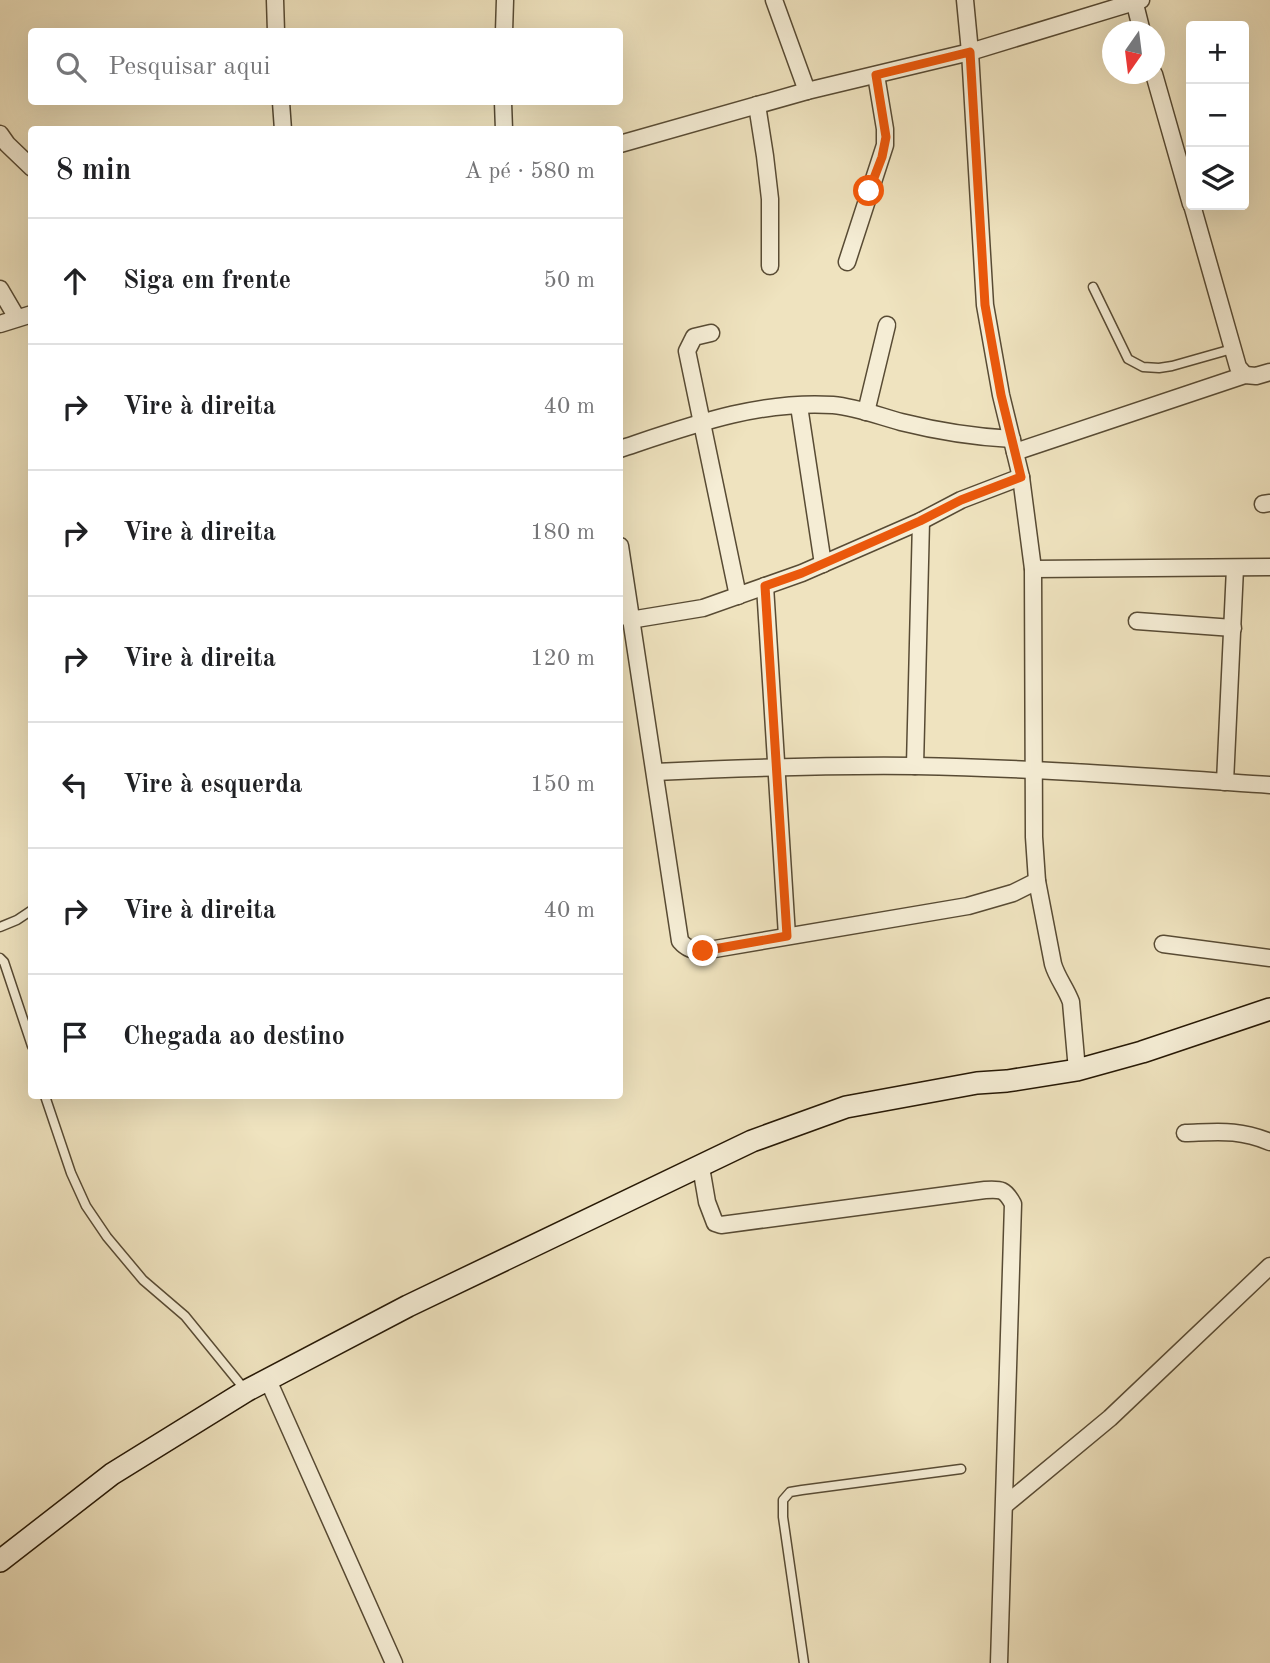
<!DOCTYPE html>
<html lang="pt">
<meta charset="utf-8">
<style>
body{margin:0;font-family:"Old Standard TT",serif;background:#f6f6f6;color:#202124}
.controls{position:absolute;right:21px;top:21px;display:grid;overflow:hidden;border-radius:7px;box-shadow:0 7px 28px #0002}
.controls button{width:63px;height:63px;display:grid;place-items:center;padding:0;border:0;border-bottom:2px solid #e0e0e0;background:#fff;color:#202124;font:35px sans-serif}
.compass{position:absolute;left:1102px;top:21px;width:63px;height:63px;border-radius:50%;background:#fff;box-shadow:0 7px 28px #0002;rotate:194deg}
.stop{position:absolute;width:21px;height:21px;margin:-16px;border:5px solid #ea580c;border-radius:50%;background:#fff}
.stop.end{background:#ea580c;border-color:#fff;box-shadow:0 2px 7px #0008}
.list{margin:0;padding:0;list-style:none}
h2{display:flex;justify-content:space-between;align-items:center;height:91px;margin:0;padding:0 28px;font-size:30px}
h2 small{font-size:23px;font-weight:400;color:#757577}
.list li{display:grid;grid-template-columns:46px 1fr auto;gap:21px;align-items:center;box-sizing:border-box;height:126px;padding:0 28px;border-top:2px solid #e0e0e0}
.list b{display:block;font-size:26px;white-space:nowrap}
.list em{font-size:23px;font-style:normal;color:#757577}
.icon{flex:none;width:38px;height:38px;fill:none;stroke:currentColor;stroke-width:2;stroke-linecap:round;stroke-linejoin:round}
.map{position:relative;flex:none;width:1270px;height:1663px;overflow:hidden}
.search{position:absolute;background:#fff;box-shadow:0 7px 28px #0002;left:28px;top:28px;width:595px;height:77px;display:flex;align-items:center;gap:18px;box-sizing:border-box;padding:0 24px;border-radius:7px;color:#757577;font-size:26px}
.panel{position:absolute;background:#fff;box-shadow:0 7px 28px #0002;left:28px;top:126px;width:595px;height:973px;border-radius:7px}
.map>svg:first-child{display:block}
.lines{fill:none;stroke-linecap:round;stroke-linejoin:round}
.lane-casing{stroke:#584b34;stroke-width:11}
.street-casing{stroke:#584b34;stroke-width:19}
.secondary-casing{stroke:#261805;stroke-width:24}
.lane{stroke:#f5edd5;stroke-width:8}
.street{stroke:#f5edd5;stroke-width:16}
.secondary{stroke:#f5edd5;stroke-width:21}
.route{stroke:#ea580c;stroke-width:9}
</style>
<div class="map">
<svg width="1270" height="1663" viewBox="0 0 1270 1663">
<rect width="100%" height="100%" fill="#efe3bf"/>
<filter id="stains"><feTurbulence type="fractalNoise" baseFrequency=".00286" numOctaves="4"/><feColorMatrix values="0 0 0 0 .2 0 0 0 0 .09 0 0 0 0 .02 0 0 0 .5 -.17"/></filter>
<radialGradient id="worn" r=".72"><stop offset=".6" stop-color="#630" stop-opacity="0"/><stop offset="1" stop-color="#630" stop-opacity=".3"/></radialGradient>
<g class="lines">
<g class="lane-casing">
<g id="lane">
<polyline points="1093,287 1128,359 1143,367 1159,368 1172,366 1232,349"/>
<polyline points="0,927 17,920 32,910"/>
<polyline points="0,958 4,962 32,1046"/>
<polyline points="45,1096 71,1173 86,1206 107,1237 143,1280 185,1316 246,1391"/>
<polyline points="804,1663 783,1517 783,1500 790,1492 802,1490 961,1469"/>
</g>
</g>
<g class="street-casing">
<g id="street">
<polyline points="275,0 276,32"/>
<polyline points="774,0 807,91"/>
<polyline points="1134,0 1142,32"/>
<polyline points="504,32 505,0"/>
<polyline points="1154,74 1191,204"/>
<polyline points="281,102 283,130"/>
<polyline points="503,102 504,130"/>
<polyline points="757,105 765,156 770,199 770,266"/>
<polyline points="0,134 7,144 32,168"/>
<polyline points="620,144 807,91 970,52 1141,0"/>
<polyline points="1192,205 1238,367 1245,375"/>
<polyline points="847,262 885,145 885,129 876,75"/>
<polyline points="0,289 17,318"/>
<polyline points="0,324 32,314"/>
<polyline points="711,333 694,337 687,351 738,596"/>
<polyline points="799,406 823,564"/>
<polyline points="866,412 887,325"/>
<path d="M 620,449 C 689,426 759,400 833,405 C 856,407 879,416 901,422 C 937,431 974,437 1012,439"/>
<polyline points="1015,452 1245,375 1256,376 1270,372"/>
<polyline points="1263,504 1270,503"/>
<path d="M 620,546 L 680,941 C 687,949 692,950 703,951 L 968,906 L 1013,893 L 1037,881 L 1034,837 L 1033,569 L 1021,477 L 1001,395 L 985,305 L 970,52 L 965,0"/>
<polyline points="1033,569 1270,567"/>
<polyline points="765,586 787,936"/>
<polyline points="630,620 703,608 802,573 921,521 961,500 1021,477"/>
<polyline points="1137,621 1233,628"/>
<polyline points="915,766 921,521"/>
<path d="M 655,772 C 741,768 828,765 915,766 C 1033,768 1152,777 1270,785"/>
<polyline points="1225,782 1235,568"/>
<path d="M 1037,881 L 1053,964 C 1057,978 1066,988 1071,1002 L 1077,1070"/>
<polyline points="1163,944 1270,958"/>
<path d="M 1185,1133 C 1219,1132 1238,1129 1270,1142"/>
<path d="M 701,1167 L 707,1202 L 715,1223 L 721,1225 L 985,1190 C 1001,1189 1005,1189 1013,1204 L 999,1663"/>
<polyline points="268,1380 394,1663"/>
<polyline points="1005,1505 1110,1418 1270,1266"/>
</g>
</g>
<g class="secondary-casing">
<polyline id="secondary" points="0,1561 112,1474 246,1391 408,1306 752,1141 846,1107 977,1083 1007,1081 1077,1070 1142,1052 1270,1009"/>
</g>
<use href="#lane" class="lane"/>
<use href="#street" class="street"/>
<use href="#secondary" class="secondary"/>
</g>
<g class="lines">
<polyline class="route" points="703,951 787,936 765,586 802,573 920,521 961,500 1021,477 1001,395 985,305 970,52 876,75 886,137 882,157 869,191"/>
</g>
<rect width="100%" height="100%" filter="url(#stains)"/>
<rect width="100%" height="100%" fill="url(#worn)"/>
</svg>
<div class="controls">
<button>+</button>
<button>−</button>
<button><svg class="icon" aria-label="layers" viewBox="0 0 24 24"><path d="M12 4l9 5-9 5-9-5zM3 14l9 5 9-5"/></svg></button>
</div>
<svg class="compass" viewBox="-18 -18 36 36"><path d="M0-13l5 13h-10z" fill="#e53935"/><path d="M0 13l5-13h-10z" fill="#757577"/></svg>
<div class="stop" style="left:869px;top:191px"></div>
<div class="stop end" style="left:703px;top:951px"></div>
<div class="search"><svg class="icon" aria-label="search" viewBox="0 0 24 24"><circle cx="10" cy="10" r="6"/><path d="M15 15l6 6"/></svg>Pesquisar aqui</div>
<section class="panel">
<h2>8 min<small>A pé · 580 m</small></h2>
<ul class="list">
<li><svg class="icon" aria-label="ahead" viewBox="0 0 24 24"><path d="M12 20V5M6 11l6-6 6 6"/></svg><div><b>Siga em frente</b></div><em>50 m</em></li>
<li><svg class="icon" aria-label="right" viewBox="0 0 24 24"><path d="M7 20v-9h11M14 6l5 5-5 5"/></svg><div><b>Vire à direita</b></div><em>40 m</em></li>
<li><svg class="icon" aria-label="right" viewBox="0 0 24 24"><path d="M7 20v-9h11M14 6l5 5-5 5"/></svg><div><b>Vire à direita</b></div><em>180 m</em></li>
<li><svg class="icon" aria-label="right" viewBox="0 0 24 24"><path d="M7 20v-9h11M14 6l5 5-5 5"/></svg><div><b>Vire à direita</b></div><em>120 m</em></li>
<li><svg class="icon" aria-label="left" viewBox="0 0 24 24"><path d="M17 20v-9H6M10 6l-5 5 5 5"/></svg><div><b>Vire à esquerda</b></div><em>150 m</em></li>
<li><svg class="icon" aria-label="right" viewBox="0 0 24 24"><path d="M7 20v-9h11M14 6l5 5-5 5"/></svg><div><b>Vire à direita</b></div><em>40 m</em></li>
<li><svg class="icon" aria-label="arrive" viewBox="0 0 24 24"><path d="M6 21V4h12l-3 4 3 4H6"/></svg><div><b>Chegada ao destino</b></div></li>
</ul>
</section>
</div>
